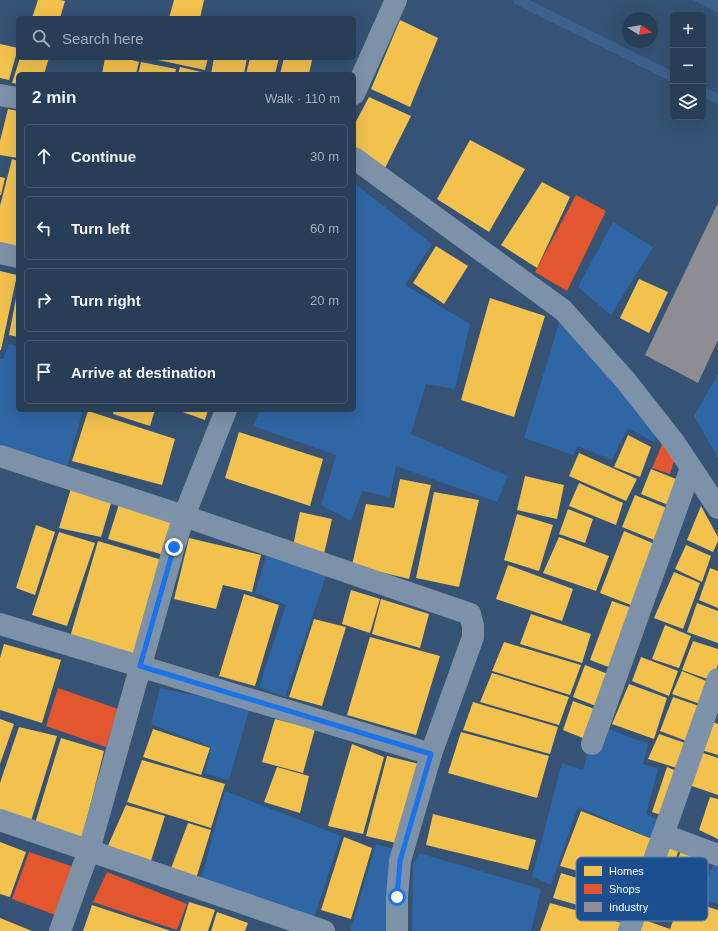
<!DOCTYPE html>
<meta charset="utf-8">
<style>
body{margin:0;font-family:Helvetica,sans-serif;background:#30455d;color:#f1f3f6}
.controls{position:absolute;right:12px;top:12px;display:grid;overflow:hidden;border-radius:6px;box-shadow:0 4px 16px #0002}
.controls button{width:36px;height:36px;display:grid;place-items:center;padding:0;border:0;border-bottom:1px solid #44576d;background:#283e57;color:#f1f3f6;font:20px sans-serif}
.compass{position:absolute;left:622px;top:12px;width:36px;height:36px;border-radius:50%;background:#283e57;box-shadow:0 4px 16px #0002;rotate:101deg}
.stop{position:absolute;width:12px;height:12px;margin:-9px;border:3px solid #1a73e8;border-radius:50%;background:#fff}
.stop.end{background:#1a73e8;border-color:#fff;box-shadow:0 1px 4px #0008}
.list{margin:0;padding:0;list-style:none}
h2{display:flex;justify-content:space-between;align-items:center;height:52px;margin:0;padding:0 16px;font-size:17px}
h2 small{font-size:13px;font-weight:400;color:#a5aeba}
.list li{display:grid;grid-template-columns:26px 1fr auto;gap:12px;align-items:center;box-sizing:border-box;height:64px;margin:0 8px 8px;padding:0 8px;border:1px solid #44576d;border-radius:6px}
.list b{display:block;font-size:15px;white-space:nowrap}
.list em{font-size:13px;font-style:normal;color:#a5aeba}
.icon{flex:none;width:22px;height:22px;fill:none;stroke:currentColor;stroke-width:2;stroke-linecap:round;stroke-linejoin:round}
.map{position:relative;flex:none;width:718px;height:931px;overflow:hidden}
.search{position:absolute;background:#283e57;box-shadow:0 4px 16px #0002;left:16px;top:16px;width:340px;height:44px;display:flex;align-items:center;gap:10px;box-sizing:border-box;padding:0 14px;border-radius:6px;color:#a5aeba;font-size:15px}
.panel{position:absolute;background:#283e57;box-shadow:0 4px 16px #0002;left:16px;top:72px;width:340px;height:340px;border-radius:6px}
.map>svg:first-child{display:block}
.green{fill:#2f66a5}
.water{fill:#3b618d}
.homes{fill:#f2c14e}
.shops{fill:#e4572e}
.industry{fill:#8d8d92}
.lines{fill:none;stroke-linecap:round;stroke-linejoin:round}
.stream{stroke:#3b618d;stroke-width:10}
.minor{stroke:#7d92a8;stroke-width:22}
.route{stroke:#1a73e8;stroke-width:5}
.key{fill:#1b4f8f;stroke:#5f84b1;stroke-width:1}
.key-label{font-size:11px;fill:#fff}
</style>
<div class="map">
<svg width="718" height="931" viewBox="0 0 718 931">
<rect width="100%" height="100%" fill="#365274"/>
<g class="green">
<polygon points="354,183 432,244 405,285 470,324 455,389 426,384 411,434 508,476 497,502 396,466 390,497 362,491 351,521 321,505 336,455 253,426 260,410 354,410"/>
<polygon points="613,222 653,247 611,315 578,287"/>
<polygon points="559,323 594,353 658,428 654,442 628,428 612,460 578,446 573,455 524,438"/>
<polygon points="9,344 18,347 18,410 83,410 67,467 0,445 0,359 3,359"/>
<polygon points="718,374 718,458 694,416"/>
<polygon points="266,556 327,573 285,697 259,687 286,605 255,593"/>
<polygon points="160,688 250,707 229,780 205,773 211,747 151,724"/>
<polygon points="606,728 648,744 643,764 658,769 646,814 659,821 652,839 578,807 551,885 532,877 562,763 583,770 589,748"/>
<polygon points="225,791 341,836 313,921 201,880"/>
<polygon points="376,844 397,850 388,931 350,931"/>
<polygon points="419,853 541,889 531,931 412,931 413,864"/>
<polygon points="715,861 718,862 718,904 699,898"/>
</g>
<polygon class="water" points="693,0 718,0 718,13"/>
<g class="homes">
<polygon points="38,0 60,0 65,1 60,18 32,18"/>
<polygon points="174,0 204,0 200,18 169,18"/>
<polygon points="400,20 438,38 410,107 371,89"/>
<polygon points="0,44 18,48 9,80 0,78"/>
<polygon points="20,58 49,58 44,74 18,74 18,84 12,83"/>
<polygon points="105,58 125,58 139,62 136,74 102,74"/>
<polygon points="159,58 208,58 205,70 158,60"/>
<polygon points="214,58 247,58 244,74 211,74"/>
<polygon points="250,58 279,58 275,74 246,74"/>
<polygon points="284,58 300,58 312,60 309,74 280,74"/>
<polygon points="141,62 176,69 175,74 138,74"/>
<polygon points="180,67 206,73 206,74 178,74"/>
<polygon points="369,97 411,116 385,168 354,149 354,125"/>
<polygon points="8,109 18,111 18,158 0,155 0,141"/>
<polygon points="470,140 525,169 489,232 437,199"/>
<polygon points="12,159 18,161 18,249 0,246 0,206"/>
<polygon points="0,177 5,178 1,195 0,195"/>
<polygon points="542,182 570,197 537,268 501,245"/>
<polygon points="436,246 468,266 444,304 413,283"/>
<polygon points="0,271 17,275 1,350 0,350"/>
<polygon points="639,279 668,292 649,333 620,318"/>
<polygon points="17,293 18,294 18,337 9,335"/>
<polygon points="490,298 545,316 514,417 461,400"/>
<polygon points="114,410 155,410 150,426 113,414"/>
<polygon points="177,410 208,410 205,420"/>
<polygon points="88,411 175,439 162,485 72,461"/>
<polygon points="239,432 323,459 310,506 225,478"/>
<polygon points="628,435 651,447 640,477 614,467"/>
<polygon points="579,453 637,479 626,501 569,476"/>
<polygon points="651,469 681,481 673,507 641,494"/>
<polygon points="525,476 564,485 557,519 517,510"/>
<polygon points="400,479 431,485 409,579 352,565 366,504 394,508"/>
<polygon points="579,483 623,503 616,525 569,506"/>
<polygon points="72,485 112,500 101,537 59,528"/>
<polygon points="434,492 479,500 459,587 416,578"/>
<polygon points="635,495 672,510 659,542 622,527"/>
<polygon points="119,504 174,519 164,555 108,539"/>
<polygon points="701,506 718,537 718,541 713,552 687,540"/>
<polygon points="568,509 593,519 585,543 559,534"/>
<polygon points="300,512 332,519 324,554 293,546"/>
<polygon points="517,514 553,525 539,571 504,560"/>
<polygon points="36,525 55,532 35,595 16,588"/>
<polygon points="624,531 657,545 636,607 600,593"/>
<polygon points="59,532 95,543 67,626 32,615"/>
<polygon points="559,537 609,556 596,591 543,573"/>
<polygon points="189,538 261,555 252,592 223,585 216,609 174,599"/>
<polygon points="98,541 162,560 134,656 70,637"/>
<polygon points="686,545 711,556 702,582 675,569"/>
<polygon points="508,565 573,589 562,621 496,599"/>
<polygon points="710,568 718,571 718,608 699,600"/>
<polygon points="674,572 700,583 683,629 654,618"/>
<polygon points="351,590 380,599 370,633 342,624"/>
<polygon points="244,594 279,605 255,686 219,676"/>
<polygon points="381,599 429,614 420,648 372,634"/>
<polygon points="612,601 635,609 614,669 590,660"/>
<polygon points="697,603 718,611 718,643 687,632"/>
<polygon points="531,614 591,634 582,663 520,644"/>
<polygon points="314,619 346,627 322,706 289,697"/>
<polygon points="665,625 691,636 679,668 652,659"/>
<polygon points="370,637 440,656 416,735 347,715"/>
<polygon points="693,641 718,649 718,664 713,681 682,670"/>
<polygon points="504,642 581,665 570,695 492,671"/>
<polygon points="4,644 61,660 42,723 0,710 0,658"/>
<polygon points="641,657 678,671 669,696 632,681"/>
<polygon points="585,665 613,676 601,708 573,697"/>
<polygon points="682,671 711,683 703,705 672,694"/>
<polygon points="492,673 569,697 559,725 480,702"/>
<polygon points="629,684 667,698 654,739 612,724"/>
<polygon points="673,697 702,707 689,742 660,731"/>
<polygon points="573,701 600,711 590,741 563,730"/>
<polygon points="473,702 558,727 550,754 463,730"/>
<polygon points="0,719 14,724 0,764"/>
<polygon points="275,719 315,729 303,773 262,762"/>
<polygon points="708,720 718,724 718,755 698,749"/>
<polygon points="19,727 57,736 31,821 0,812 0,783"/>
<polygon points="153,729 210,748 201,775 143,757"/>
<polygon points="461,732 549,756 537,798 448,773"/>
<polygon points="659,734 688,744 680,769 648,759"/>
<polygon points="61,738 104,751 82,838 35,823"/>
<polygon points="352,744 384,757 363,834 328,826"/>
<polygon points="697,751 718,758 718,795 686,784"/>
<polygon points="387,756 419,764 396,843 366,836"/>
<polygon points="142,760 225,784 211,828 127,802"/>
<polygon points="277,767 309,776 300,813 264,802"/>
<polygon points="667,767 679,772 664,816 652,812"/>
<polygon points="710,797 718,799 718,839 699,830"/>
<polygon points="126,805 165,816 150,864 106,850"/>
<polygon points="581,811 652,839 632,886 560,866"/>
<polygon points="433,814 536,840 528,870 426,845"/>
<polygon points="188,823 211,830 196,879 170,871"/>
<polygon points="344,837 372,848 351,919 321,910"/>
<polygon points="0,842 26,852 10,897 0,894"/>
<polygon points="662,844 679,849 665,892 646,887"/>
<polygon points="681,850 705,858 691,898 667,893"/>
<polygon points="561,873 631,895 623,918 553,898"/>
<polygon points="681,899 718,910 718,931 631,931 636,917 670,929"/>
<polygon points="189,902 215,910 208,931 180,931"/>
<polygon points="550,903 622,923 619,931 540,931"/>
<polygon points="92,905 171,931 83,931"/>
<polygon points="217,912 248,923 245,931 211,931"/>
<polygon points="0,918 32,931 0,931"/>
</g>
<g class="shops">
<polygon points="576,195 606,211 567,291 535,272"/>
<polygon points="664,440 676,455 670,474 652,468"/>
<polygon points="58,688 118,709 106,747 46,726"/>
<polygon points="29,852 77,868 61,917 12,899"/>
<polygon points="107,872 187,904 177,930 93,902"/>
</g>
<polygon class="industry" points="718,203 718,340 698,383 645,355"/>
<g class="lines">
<g class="stream">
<polyline points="518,0 673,77"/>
<polyline points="703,92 718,99"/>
</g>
<g class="minor">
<polyline points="354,94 396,0"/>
<polyline points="0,95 18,98"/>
<polyline points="354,158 563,310 626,381 674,442 718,508"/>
<polyline points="0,253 18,257"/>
<polyline points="0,456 184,516 470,614 473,626 473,637 431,754 400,861 397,897 397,931"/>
<polyline points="0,624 431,754"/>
<polyline points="592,744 691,468"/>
<polyline points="0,820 324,931"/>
<polyline points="664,835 718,855"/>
<polyline points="60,931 89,850 174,547 184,516 226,410"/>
<polyline points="629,931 718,679"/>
</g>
</g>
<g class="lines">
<polyline class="route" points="174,547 140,666 431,754 400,861 397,897"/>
</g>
<rect x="576" y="857" width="132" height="64" rx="6" class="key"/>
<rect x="584" y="866" width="18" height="10" fill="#f2c14e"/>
<rect x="584" y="884" width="18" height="10" fill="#e4572e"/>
<rect x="584" y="902" width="18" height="10" fill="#8d8d92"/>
<g class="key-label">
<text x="609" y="875">Homes</text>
<text x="609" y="893">Shops</text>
<text x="609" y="911">Industry</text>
</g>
</svg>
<div class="controls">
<button>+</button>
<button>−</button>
<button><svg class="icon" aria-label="layers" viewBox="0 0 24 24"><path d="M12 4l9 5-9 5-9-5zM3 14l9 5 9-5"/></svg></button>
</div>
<svg class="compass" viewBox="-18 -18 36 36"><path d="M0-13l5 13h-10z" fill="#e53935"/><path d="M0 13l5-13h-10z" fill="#a5aeba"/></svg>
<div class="stop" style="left:397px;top:897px"></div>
<div class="stop end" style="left:174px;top:547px"></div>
<div class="search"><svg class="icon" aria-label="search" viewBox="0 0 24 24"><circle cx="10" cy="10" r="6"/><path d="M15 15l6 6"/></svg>Search here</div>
<section class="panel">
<h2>2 min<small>Walk · 110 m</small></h2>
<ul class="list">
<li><svg class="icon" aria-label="ahead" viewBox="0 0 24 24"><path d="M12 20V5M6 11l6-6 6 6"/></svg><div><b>Continue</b></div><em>30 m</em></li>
<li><svg class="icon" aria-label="left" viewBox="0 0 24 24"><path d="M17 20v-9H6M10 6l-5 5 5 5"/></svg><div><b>Turn left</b></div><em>60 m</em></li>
<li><svg class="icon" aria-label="right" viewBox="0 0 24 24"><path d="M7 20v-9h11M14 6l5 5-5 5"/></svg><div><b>Turn right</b></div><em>20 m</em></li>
<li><svg class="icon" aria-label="arrive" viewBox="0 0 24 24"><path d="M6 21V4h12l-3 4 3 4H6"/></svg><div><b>Arrive at destination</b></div></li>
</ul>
</section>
</div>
